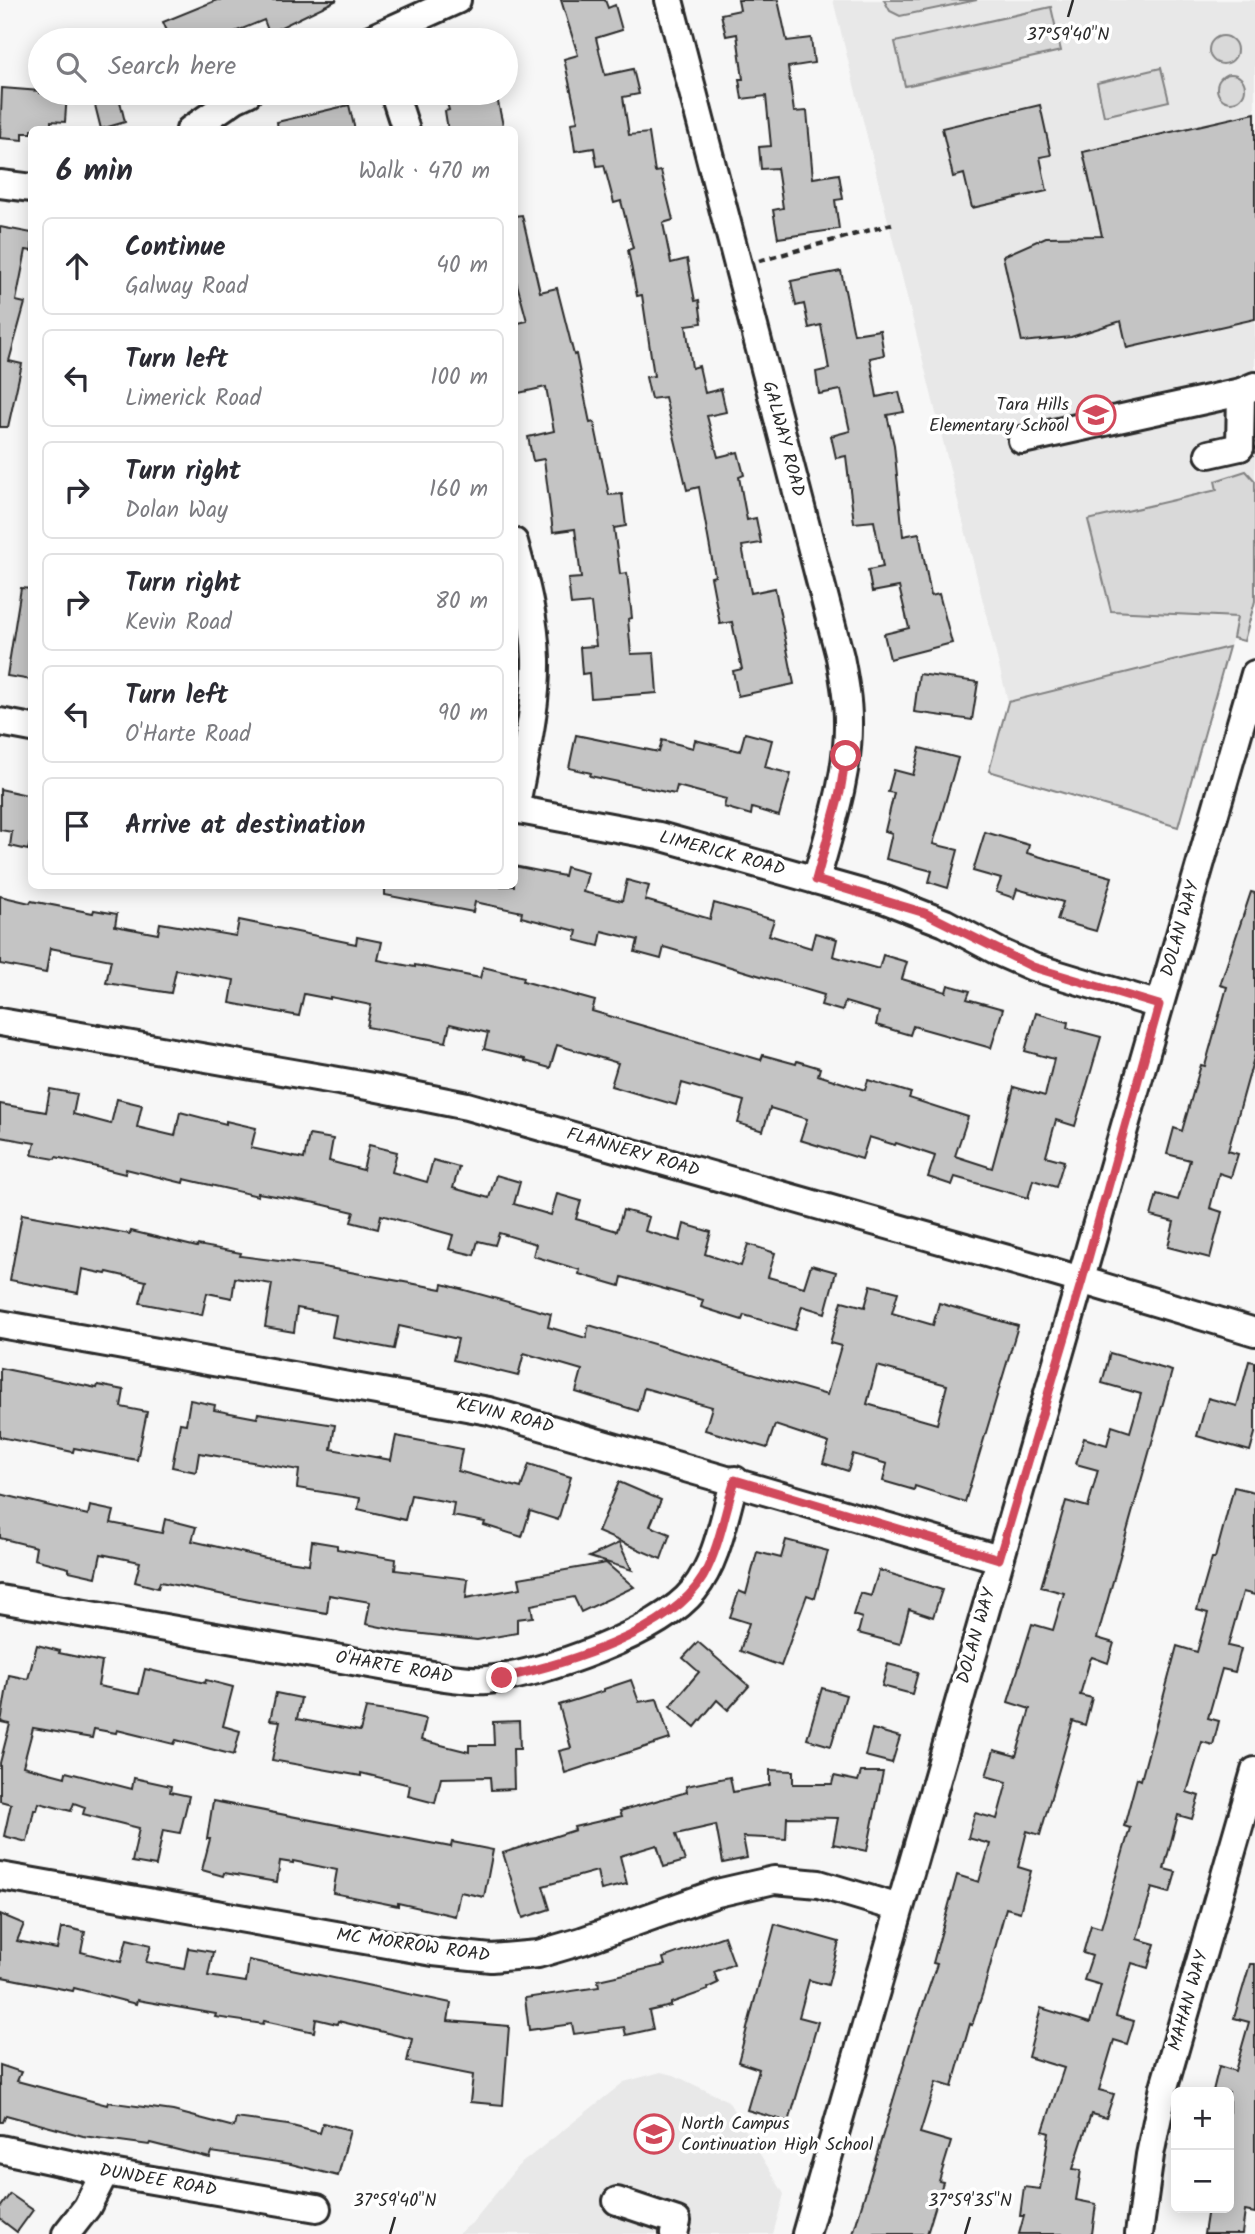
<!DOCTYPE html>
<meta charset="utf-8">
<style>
body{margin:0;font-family:Kalam,sans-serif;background:#f7f7f7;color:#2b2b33}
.controls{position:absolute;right:21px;bottom:21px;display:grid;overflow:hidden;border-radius:10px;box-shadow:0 4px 18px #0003}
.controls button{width:63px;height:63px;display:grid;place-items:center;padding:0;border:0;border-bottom:2px solid #e1e1e2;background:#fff;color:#2b2b33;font:35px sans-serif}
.stop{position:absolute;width:21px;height:21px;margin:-16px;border:5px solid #d1495b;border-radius:50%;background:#fff}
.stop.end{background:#d1495b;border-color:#fff;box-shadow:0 2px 7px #0008}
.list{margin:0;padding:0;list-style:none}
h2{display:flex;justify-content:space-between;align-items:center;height:91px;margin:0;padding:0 28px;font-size:30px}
h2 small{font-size:23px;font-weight:400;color:#7c7c81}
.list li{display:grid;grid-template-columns:46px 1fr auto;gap:21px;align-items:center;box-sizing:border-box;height:98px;margin:0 14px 14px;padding:0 14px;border:2px solid #e1e1e2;border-radius:10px}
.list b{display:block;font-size:26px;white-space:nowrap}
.list p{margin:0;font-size:23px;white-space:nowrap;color:#7c7c81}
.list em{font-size:23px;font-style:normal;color:#7c7c81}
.icon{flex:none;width:38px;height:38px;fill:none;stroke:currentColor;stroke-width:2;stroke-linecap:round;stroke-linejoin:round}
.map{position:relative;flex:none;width:1255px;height:2234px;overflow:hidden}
.search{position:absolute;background:#fff;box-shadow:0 4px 18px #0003;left:28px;top:28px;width:490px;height:77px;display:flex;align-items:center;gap:18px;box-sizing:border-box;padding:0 24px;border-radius:38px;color:#7c7c81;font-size:26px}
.panel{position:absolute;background:#fff;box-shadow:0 4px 18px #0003;left:28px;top:126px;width:490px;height:763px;border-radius:10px}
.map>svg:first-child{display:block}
.built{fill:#e8e8e8}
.green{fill:#d9d9d9;stroke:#828282;stroke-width:2}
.building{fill:#c4c4c4;stroke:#2b2b2b;stroke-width:2;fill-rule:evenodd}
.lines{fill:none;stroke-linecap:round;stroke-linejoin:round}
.minor-casing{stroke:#2b2b2b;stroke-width:32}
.path{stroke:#2b2b2b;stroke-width:4.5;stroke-dasharray:7 5;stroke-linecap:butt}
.minor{stroke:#fff;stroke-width:26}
.route{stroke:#d1495b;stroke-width:9}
.ticks{fill:none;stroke:#2b2b2b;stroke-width:2.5}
.labels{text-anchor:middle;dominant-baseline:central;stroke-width:7;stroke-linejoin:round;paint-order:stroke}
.poi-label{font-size:18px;fill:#2b2b2b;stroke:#fff;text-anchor:end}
.street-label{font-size:18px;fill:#2b2b2b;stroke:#fff}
.ticks-label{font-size:18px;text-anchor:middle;fill:#2b2b2b;stroke:#fff;stroke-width:7;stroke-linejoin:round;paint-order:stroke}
</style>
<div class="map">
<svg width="1255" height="2234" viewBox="0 0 1255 2234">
<rect width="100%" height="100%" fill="#f7f7f7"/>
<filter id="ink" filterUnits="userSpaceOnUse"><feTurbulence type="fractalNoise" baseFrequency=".0143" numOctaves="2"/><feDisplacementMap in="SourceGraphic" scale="14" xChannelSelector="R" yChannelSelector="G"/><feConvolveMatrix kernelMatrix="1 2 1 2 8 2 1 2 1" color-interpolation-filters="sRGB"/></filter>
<g filter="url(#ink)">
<g class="built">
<polygon points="833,0 1255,0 1255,601 1244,641 1233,638 1229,647 1008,702"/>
<polygon points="661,2072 674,2075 728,2101 784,2194 773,2234 458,2234 472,2223 518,2166 624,2082"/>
</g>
<g class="green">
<polygon points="884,0 977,0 900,16 890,11"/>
<polygon points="1051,7 1061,51 905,86 895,42"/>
<circle cx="1223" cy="50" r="14"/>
<polygon points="1161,68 1169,101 1104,116 1097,83"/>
<circle cx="1231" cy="88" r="14"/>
<polygon points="1246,471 1255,481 1255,601 1244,641 1233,638 1237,617 1111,611 1088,520 1217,490 1215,481"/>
<polygon points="1229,647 1178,827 989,771 1008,702"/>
</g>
<g class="building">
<polygon points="217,0 337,0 269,33 264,20 215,40 171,40 163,22"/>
<polygon points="561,0 605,0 608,8 615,5 622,30 596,38 605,75 633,69 639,94 623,97 629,135 649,133 655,172 661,171 673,220 663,223 671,263 687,259 695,301 699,300 702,323 686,325 692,368 699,366 705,393 721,389 726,412 707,416 718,457 738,452 744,475 739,477 747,520 756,518 761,543 742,546 751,593 775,588 794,684 738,696 733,671 742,669 732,622 720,624 711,577 715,576 699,487 687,490 665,397 651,399 646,377 654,376 642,295 637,296 628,250 633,248 621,201 614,203 604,165 597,166 594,148 575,151 571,123 578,122 564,59 578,55"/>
<polygon points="738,0 778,0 787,41 811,38 814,63 788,67 794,112 807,111 813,178 839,174 843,199 835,200 839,229 778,238 773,210 783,208 777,168 761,169 759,147 771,146 766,96 742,99 739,79 743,79 737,34 726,36 721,14 740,10"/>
<polygon points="2,88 40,91 40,93 67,93 65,122 51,121 51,130 32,130 32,133 23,133 23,140 0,138"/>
<polygon points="92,93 118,93 125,122 101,129"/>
<polygon points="444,93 496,93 504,130 448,130 445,111 449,110"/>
<polygon points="349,105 355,130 278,130 277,122"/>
<polygon points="1040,105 1051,155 1040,157 1047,191 972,208 964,174 953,177 942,128"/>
<polygon points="1255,113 1255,319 1127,348 1121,321 1071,337 1022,342 1003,256 1046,237 1102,236 1083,152"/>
<polygon points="522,215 540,292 557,288 574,355 576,354 590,423 594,422 609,495 622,494 626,526 614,528 620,574 627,573 632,618 628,619 631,654 654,653 657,693 591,698 589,673 582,674 580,647 596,646 591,603 571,605 568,579 581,578 575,529 553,532 544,459 533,461 528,437 554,431 546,387 514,394 514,324 527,321 514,273 514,216"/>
<polygon points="0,227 32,233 32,251 26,250 16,301 25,303 9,361 22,364 8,427 0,427"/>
<polygon points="841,271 854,334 880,330 884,355 870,358 877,397 899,392 904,412 887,415 894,445 903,536 919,533 931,596 939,594 952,643 890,659 884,634 909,628 899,587 872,592 868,570 883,567 874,521 854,523 846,456 836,458 831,436 850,431 841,390 819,394 816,372 829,369 821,325 809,328 804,304 796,306 791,281"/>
<polygon points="21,588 32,589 32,680 7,676"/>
<polygon points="919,674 978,682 972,720 914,712"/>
<polygon points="745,733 772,740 765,767 791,774 779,816 752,808 751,815 724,807 726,799 677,786 675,794 590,776 591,773 569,768 576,735 659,752 662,740 693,748 695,740 740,751"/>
<polygon points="920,748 958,758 933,844 958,850 948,888 929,882 932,871 886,859 892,833 885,831 894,793 888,792 894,770 913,775"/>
<polygon points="0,789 32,796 32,835 28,850 10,846 12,832 0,830"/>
<polygon points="985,832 1029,845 1027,853 1112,877 1096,931 1057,920 1063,902 1017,889 1014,898 996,892 1001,879 973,871"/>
<polygon points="514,866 564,876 566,867 588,873 583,892 622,901 627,880 649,886 645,900 710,919 714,903 774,920 769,935 811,948 815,933 837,939 833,956 879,969 883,955 907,962 902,979 946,992 948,985 970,991 967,999 1003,1009 991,1048 913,1026 910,1035 876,1025 879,1012 845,1002 842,1011 821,1005 824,995 664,947 661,959 635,952 638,940 602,931 599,946 575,940 577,931 521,917 522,912 475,902 473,912 385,895 385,886 514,886"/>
<polygon points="1251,892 1255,893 1255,1054 1228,1151 1238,1154 1231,1177 1219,1173 1210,1208 1222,1212 1210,1258 1168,1247 1174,1222 1151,1216 1157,1194 1178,1200 1190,1160 1167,1154 1174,1128 1182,1131 1201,1065 1205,1066 1227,987 1220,985"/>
<polygon points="0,896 30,903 31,901 93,913 94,910 117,914 115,926 158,934 160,923 236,936 239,920 356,944 357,937 382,942 378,960 415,967 415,965 480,978 483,967 524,977 523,981 595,1001 592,1011 761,1060 763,1055 796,1064 797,1061 820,1068 818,1075 865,1090 868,1080 911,1093 909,1098 968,1117 955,1156 992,1168 1014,1087 1045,1096 1054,1059 1025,1051 1036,1013 1068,1022 1067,1028 1101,1037 1075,1126 1056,1120 1046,1156 1064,1161 1056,1187 1033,1180 1028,1198 955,1177 952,1185 928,1177 935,1156 896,1143 895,1145 869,1137 862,1159 800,1140 807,1119 770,1108 763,1131 738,1123 744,1101 682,1083 676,1105 611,1086 618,1063 557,1045 550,1068 525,1061 525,1059 484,1049 488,1033 450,1024 446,1042 367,1027 371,1005 330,997 330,999 304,994 299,1016 230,1003 234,980 176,970 171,993 106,983 111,960 50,948 46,973 0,964"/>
<polygon points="50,1089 77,1094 73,1114 111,1124 117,1099 142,1105 137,1127 175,1136 180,1112 226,1124 226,1121 256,1128 251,1148 304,1159 309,1135 333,1139 329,1161 363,1170 369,1145 397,1152 392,1172 427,1182 433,1160 459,1167 453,1188 489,1198 496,1175 520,1182 514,1204 551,1215 557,1194 581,1201 576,1219 617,1231 623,1210 649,1217 645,1231 680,1241 684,1224 711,1232 705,1254 741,1266 748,1244 775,1253 768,1277 804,1287 811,1265 836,1272 825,1313 802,1306 795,1330 744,1315 742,1320 701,1307 703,1300 622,1277 620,1286 579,1274 580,1270 533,1256 536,1244 499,1233 495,1245 478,1241 474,1255 449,1249 453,1235 381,1215 378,1229 351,1222 354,1212 316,1203 258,1193 258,1196 184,1179 183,1183 126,1169 125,1174 56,1157 55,1159 32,1155 35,1143 0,1137 0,1104 46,1112"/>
<path d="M 22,1214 L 130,1234 L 131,1231 L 197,1247 L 198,1245 L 241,1253 L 240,1256 L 318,1266 L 442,1289 L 443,1284 L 551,1314 L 548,1327 L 586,1338 L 589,1325 L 827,1395 L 841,1346 L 830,1343 L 842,1301 L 865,1307 L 871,1285 L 898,1292 L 892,1313 L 933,1325 L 939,1303 L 1018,1326 L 965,1502 L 915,1486 L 914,1490 L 883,1481 L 887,1464 L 853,1454 L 848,1471 L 823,1463 L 829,1443 L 775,1425 L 767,1448 L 705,1430 L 712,1407 L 644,1388 L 638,1411 L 576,1392 L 582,1370 L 524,1353 L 518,1376 L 453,1360 L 458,1339 L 399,1326 L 394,1349 L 332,1337 L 336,1315 L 297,1308 L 294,1332 L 265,1327 L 272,1284 L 235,1278 L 232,1298 L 207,1293 L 202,1315 L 140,1303 L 146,1281 L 107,1272 L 106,1274 L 82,1269 L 78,1293 L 10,1280 ZM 877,1366 L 947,1385 L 937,1424 L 867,1404 Z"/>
<polygon points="1110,1353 1172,1371 1097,1638 1114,1643 1108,1663 1092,1657 1090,1660 1080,1695 1092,1698 1085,1725 1073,1721 1040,1835 1027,1831 1018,1867 1031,1871 1020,1912 1006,1908 983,1992 972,2025 970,2024 952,2087 936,2082 920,2133 951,2142 939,2181 943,2182 927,2234 853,2234 913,2034 937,1964 933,1963 957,1875 979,1882 990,1844 968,1838 975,1813 997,1819 1007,1782 986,1776 994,1750 1016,1756 1030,1709 1008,1702 1032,1624 1053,1630 1064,1593 1041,1587 1066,1501 1088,1507 1098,1470 1076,1464 1084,1438 1107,1445 1112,1426 1130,1432 1141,1394 1102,1383"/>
<polygon points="1249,1361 1255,1362 1255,1433 1250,1451 1197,1436 1208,1398 1237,1406"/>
<polygon points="0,1368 97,1388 98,1385 124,1390 121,1407 147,1412 137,1460 74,1448 73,1452 0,1437"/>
<polygon points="190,1400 215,1405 214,1410 257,1418 258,1413 335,1425 331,1449 391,1460 396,1436 462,1449 458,1471 521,1488 529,1464 571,1477 558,1520 530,1511 522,1537 484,1525 485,1522 452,1516 454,1503 411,1495 405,1520 358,1509 360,1498 297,1488 299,1470 199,1453 196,1472 172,1467 180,1423 186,1424"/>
<polygon points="619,1482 661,1500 650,1526 670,1534 661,1559 598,1532"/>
<polygon points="1234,1487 1255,1492 1255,1595 1243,1592 1228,1646 1241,1649 1235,1672 1222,1669 1208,1718 1219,1721 1213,1745 1202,1742 1187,1792 1199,1796 1192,1819 1178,1815 1164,1869 1176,1872 1170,1893 1152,1888 1137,1939 1155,1944 1148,1968 1132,1963 1116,2016 1134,2021 1127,2044 1114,2040 1099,2090 1114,2094 1106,2118 1091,2114 1073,2169 1081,2170 1076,2200 1096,2204 1092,2234 1019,2234 1024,2216 1020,2216 1024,2187 1040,2189 1049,2133 1043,2131 1064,2068 1028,2057 1041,2008 1090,2023 1101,1985 1084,1980 1092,1956 1083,1953 1091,1925 1101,1928 1130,1828 1124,1826 1137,1778 1141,1780 1177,1646 1197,1652 1208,1613 1197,1610 1212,1558 1215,1558"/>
<polygon points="0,1494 88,1515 90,1506 114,1511 111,1523 162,1533 165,1519 196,1527 192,1541 266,1558 309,1564 312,1541 337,1545 337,1549 396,1559 395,1570 468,1579 466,1598 521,1588 519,1578 606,1563 634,1587 581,1612 574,1597 531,1605 533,1617 517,1619 517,1633 477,1640 405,1632 366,1624 370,1602 329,1595 327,1613 264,1603 160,1582 158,1588 135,1582 140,1562 101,1554 96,1577 69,1571 69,1568 34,1559 36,1547 0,1538"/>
<polygon points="786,1540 828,1551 815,1598 807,1595 781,1666 740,1651 749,1623 730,1617 739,1591 746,1594 757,1552 781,1558"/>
<polygon points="619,1543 632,1570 589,1557"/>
<polygon points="879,1570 942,1590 933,1617 909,1609 900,1644 858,1633 862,1618 853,1615 860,1593 871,1596"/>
<polygon points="698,1642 749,1686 728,1710 717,1700 695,1727 670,1706 699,1672 683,1658"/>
<polygon points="37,1645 60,1651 59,1653 102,1662 98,1686 139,1694 145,1669 205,1683 206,1680 233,1687 223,1726 240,1731 234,1755 176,1740 174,1744 117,1730 116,1733 94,1729 92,1738 33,1728 23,1766 65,1777 66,1772 132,1789 134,1778 171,1786 170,1792 189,1796 180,1833 163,1830 156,1866 132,1862 139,1828 83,1814 85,1807 74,1803 71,1811 39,1803 37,1810 34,1810 27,1842 4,1836 11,1804 0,1801 0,1763 10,1724 1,1722 9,1675 28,1679"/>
<polygon points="888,1664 918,1672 912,1694 882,1686"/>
<polygon points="631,1680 639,1702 657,1699 670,1739 565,1773 559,1751 571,1748 559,1705 604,1691 604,1689"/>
<polygon points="822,1688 846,1695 831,1746 807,1739"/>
<polygon points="276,1693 301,1698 297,1719 360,1731 366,1708 400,1713 426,1719 421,1740 469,1752 469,1745 494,1745 493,1722 519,1721 520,1749 513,1749 514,1789 491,1790 490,1777 441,1778 435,1803 408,1796 410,1785 361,1773 361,1776 272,1760 280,1721 270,1720"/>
<polygon points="872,1729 900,1737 892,1763 865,1756"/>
<polygon points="770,1770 793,1771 793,1784 832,1784 834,1776 858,1781 861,1772 883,1772 867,1851 833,1844 838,1818 787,1817 786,1839 743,1837 747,1858 723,1863 716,1825 676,1834 685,1861 664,1867 657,1845 620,1856 627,1884 601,1890 597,1871 543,1886 550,1909 523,1918 503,1853 575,1830 574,1827 622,1816 620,1811 687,1792 686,1786 730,1777 733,1792 770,1785"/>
<polygon points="213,1801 451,1847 452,1842 493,1850 484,1897 460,1892 455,1916 398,1903 398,1906 333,1893 337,1870 293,1861 293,1863 280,1861 277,1882 224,1873 223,1876 202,1870 210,1839 207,1839"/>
<polygon points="0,1914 24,1924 17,1941 57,1949 61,1928 69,1928 85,1932 81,1952 121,1962 127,1939 151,1945 146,1962 184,1969 188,1948 213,1952 208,1976 246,1982 249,1960 451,2003 448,2021 509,2026 503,2105 470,2102 473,2075 407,2062 412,2039 338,2021 337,2024 316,2019 314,2032 264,2021 263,2024 215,2017 216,2014 137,2000 136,2004 74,1988 73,1991 2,1977 0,1981"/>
<polygon points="775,1924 839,1942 828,1985 809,1980 799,2017 818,2022 789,2122 747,2110 759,2069 738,2062"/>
<polygon points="724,1936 734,1964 714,1972 718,1983 707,1988 708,1990 671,2003 671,2006 649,2011 653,2029 626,2035 624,2027 574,2034 572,2024 529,2030 525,1998 599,1987 598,1980 665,1965 663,1958"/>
<polygon points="1250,1964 1255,1964 1255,2213 1245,2211 1242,2234 1204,2234 1208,2208 1229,2208 1229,2092 1213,2091 1219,2066 1235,2071 1249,2022 1234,2018"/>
<polygon points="0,2065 21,2072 17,2081 107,2105 108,2102 173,2111 234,2127 236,2118 288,2125 320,2133 323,2123 350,2130 338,2176 291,2164 212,2152 210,2158 150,2143 149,2145 83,2136 6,2115 3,2122 0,2122"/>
<polygon points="10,2194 33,2210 17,2232 0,2219 0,2208"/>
</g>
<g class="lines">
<g class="minor-casing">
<g id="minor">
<path d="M 669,0 L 840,657 C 844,678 848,699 848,721 C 849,775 830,829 816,880"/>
<polyline points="368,40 457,0"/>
<polyline points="394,93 406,130"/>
<polyline points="190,130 235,99 248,93"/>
<polyline points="0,184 32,188"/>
<polyline points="1022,440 1241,392 1255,386"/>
<polyline points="1240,447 1241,392"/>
<polyline points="1209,454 1240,447"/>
<path d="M 514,542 C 525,581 535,619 536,659 C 537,710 524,760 515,810"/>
<polyline points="0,722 32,728"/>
<polyline points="514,809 659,836 883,899 945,923 1001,953 1033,967 1159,1005"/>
<polyline points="0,1022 373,1087 467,1106 1057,1273 1255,1332"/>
<polyline points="0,1324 489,1411 999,1559"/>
<path d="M 0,1599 L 444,1677 C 458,1679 473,1681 487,1680 C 541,1675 660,1633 694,1590 C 718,1560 724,1516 735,1480"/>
<polyline points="0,1876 433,1952 491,1958 538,1954 582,1941 717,1893 774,1880 819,1884 899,1908"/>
<polyline points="0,2149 105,2172 317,2208"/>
<polyline points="617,2201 677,2221 674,2234"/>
<polyline points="66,2234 87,2207 105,2172"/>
<polyline points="806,2234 1255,674"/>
<polyline points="1139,2234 1150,2155 1164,2087 1255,1771"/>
</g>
</g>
<polyline class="path" points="759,261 892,224"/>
<use href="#minor" class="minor"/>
</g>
</g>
<g class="lines" filter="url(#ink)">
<path class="route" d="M 502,1678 C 564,1664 670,1633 703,1577 C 719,1549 725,1511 735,1480 L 999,1559 L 1082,1280 L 1159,1005 L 1033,967 L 925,913 L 816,880 L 840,792 L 846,756"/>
</g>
<path class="ticks" d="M 1068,17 L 1073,0M 390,2234 L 395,2217M 965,2234 L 970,2217"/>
<defs>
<g id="school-ring" transform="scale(2.0125)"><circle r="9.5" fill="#fff" stroke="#d1495b" stroke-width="1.5"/><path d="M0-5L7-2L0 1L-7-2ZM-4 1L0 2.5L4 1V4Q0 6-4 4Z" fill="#d1495b"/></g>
</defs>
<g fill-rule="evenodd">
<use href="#school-ring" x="1096" y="415"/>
<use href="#school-ring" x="654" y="2134"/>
</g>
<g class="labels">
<g class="poi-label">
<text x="1069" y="405">Tara Hills<tspan x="1069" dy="21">Elementary School</tspan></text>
<text x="681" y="2124" text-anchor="start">North Campus<tspan x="681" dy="21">Continuation High School</tspan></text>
</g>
<g class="street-label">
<text transform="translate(783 439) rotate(75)">GALWAY ROAD</text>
<text transform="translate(722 854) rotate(15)">LIMERICK ROAD</text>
<text transform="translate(1181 929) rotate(-74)">DOLAN WAY</text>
<text transform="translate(633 1153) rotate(16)">FLANNERY ROAD</text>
<text transform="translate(505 1416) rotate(14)">KEVIN ROAD</text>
<text transform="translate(977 1636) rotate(-74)">DOLAN WAY</text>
<text transform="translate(394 1668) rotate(10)">O'HARTE ROAD</text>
<text transform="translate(413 1946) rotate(8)">MC MORROW ROAD</text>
<text transform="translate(1189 2001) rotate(-74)">MAHAN WAY</text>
<text transform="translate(158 2181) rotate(10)">DUNDEE ROAD</text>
</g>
</g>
<g class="ticks-label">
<text x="1068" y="40">37°59'40"N</text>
<text x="395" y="2206">37°59'40"N</text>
<text x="970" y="2206">37°59'35"N</text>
</g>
</svg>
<div class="controls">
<button>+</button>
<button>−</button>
</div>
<div class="stop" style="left:846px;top:756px"></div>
<div class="stop end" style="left:502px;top:1678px"></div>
<div class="search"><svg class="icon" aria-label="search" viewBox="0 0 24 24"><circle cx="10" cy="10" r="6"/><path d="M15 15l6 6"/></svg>Search here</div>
<section class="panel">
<h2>6 min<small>Walk · 470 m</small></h2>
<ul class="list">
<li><svg class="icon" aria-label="ahead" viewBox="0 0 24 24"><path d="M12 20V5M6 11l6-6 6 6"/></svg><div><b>Continue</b><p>Galway Road</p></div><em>40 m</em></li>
<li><svg class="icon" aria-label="left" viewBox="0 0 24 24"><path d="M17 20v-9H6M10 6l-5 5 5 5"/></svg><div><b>Turn left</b><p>Limerick Road</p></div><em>100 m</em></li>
<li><svg class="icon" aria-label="right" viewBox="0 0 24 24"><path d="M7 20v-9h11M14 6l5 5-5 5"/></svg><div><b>Turn right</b><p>Dolan Way</p></div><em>160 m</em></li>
<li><svg class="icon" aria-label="right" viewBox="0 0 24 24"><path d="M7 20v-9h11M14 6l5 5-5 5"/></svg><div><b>Turn right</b><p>Kevin Road</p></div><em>80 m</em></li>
<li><svg class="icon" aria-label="left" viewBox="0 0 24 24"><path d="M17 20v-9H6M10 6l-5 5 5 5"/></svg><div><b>Turn left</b><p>O'Harte Road</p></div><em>90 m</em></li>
<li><svg class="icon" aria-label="arrive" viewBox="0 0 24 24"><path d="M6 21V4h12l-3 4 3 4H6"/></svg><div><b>Arrive at destination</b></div></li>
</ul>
</section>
</div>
